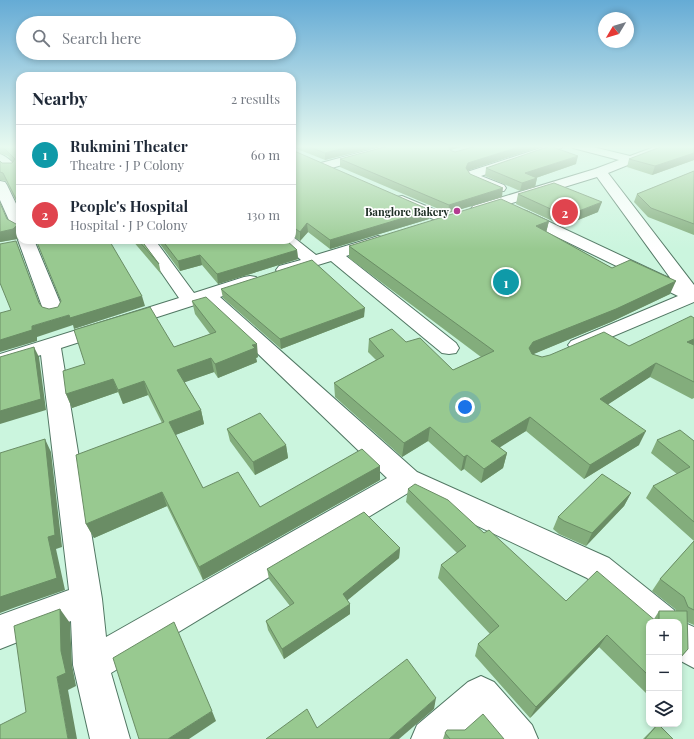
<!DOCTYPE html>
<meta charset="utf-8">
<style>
body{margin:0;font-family:"Playfair Display",serif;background:#f2f2f3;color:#1f2937}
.controls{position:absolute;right:12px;bottom:12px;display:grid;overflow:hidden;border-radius:8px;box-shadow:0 2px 6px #0003}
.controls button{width:36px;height:36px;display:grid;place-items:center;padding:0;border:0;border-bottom:1px solid #e0e1e3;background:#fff;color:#1f2937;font:20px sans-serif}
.compass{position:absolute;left:598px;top:12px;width:36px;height:36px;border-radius:50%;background:#fff;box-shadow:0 2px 6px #0003;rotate:232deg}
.you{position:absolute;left:465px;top:407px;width:14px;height:14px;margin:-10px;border:3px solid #fff;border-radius:50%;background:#1a73e8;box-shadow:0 0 0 6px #1a73e833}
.badge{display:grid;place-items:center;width:26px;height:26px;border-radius:50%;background:#2563eb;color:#fff;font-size:13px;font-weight:700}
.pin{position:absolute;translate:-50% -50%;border:2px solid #fff;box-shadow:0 1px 4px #0006}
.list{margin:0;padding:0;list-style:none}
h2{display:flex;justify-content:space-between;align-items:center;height:52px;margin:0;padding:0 16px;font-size:17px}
h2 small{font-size:13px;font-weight:400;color:#747a83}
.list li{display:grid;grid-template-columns:26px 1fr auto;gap:12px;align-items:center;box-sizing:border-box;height:60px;padding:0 16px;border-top:1px solid #e0e1e3}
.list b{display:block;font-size:15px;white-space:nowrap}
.list p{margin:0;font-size:13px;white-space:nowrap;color:#747a83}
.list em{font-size:13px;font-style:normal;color:#747a83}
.icon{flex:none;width:22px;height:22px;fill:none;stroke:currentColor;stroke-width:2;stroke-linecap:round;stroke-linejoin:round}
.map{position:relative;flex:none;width:694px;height:739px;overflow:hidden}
.search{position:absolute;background:#fff;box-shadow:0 2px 6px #0003;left:16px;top:16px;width:280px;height:44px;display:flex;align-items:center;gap:10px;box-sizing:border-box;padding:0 14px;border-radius:22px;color:#747a83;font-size:15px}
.panel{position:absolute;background:#fff;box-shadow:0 2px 6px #0003;left:16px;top:72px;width:280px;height:172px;border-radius:12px}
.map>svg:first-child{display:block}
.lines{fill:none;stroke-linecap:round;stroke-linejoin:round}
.minor-casing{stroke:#517763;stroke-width:2}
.minor{fill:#fff;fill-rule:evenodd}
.wall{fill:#83ad7c}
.shaded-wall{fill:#6a8d65}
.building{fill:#98c990;stroke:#6a8d65}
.poi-dot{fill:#b43c91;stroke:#fff;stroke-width:1.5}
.labels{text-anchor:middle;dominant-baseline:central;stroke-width:3.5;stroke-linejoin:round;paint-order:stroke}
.far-poi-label{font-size:11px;font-weight:bold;fill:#203027;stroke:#fff;text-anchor:end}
</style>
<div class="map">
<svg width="694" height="739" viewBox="0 0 694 739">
<rect width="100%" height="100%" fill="#cbf5de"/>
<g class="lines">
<g class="minor-casing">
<g id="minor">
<polygon points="384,146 416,146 414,148 396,149 325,170 321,169 319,166 321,163"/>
<polygon points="547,146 563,146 561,148 481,176 504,185 506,188 504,191 494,191 469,181 466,175 467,172"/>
<polygon points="572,146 589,146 630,156 657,146 671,146 670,148 608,173 694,285 694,302 578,351 571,349 568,345 571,341 678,296 516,217 514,214 516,211 521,210 526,211 671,279 597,177 483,212 478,213 473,212 471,209 473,206 595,169 619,160 573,148"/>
<path d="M 0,154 C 6,156 13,162 16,167 L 14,170 L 6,170 L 0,165 Z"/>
<polygon points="0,181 5,182 7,185 20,212 20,232 15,230 12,227 0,200"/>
<polygon points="402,196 450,216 452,219 450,222 445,223 440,222 397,203 395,200 397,197"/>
<polygon points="292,236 316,255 372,238 378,236 384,238 386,241 384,244 346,256 456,343 459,348 456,353 449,354 442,353 331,261 285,275 279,274 276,270 279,266 301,260 279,240 292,240"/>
<polygon points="20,237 20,240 34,240 64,312 61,316 54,318 47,316 44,312 18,240"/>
<path d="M 139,240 L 155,240 L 194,293 L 244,277 L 250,276 L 256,277 L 259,281 L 256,285 L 220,297 L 417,472 L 609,558 L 674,610 L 678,620 L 694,627 L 694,668 L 679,660 L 679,622 L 649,622 L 649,633 L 587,578 L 408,493 L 111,673 L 130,739 L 90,739 L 73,665 L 71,621 L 0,649 L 0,615 L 69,590 L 41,355 L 0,368 L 0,354 L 179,298 ZM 204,302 L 387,478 L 106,637 L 102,599 L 61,348 Z"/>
<polygon points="481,676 494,682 532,725 538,739 493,739 479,722 460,739 411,739 417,725 468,682"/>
</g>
</g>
<use href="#minor" class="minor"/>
</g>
<g class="wall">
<polygon points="0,146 20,146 20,236 17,239 0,242 0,203 7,219 16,224 18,223 18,205 6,181 0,180 0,161 2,163 12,163 13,162 8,156 0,153"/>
<polygon points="292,146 380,146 325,160 292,147"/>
<polygon points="466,146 449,150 455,152 543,146 467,170 470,174 502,197 448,213 340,167 340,159"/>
<polygon points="694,146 694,160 652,175 627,167 629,159"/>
<polygon points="292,150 429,219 330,249 308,232 300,241 293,236 292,237"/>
<polygon points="576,164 536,178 537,178 535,187 520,191 485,176 486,168"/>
<polygon points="694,171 694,235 648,217 634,202 637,194"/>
<polygon points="518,194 598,212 563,226 516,204"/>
<polygon points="549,221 546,232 612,268 670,294 611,322 533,354 542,357 629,346 694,318 694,398 692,399 650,377 608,404 639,445 584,479 526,431 499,447 507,453 503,468 481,483 464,469 461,471 428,441 402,457 335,397 334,383 376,360 368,352 369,339 406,342 453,370 481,357 349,258 349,246"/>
<polygon points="132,240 141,240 159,264 161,274"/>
<polygon points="157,240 286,240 297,250 298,259 218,284 202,265 180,271"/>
<polygon points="221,289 364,317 281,349 223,298"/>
<polygon points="192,301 258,357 256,358 257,362 218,378 214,372 184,382 201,410 204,424 175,435 203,488 260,507 380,466 380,480 203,580 167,506 94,538 86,524 162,423 148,395 123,404 118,392 72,408 66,394 85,364 174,347 210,334 195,314"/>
<polygon points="227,429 286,445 288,458 255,475 230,441"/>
<polygon points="657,440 694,441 694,541 646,498 653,486 677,474 651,453"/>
<polygon points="408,489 484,533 566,601 654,619 659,611 676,611 675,609 652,591 660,579 694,541 694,625 687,622 688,649 679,660 679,622 649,622 649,692 647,694 599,647 530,718 475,656 478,644 490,634 438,578 441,565 457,553 406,502"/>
<polygon points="631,493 624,506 586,546 559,534 553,529 558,517"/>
<polygon points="400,548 399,558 347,600 350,604 350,614 284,659 268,630 266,621 290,606 269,579 267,569"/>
<polygon points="658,724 673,739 643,739"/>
<polygon points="445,733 504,739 443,739"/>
</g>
<g class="shaded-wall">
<polygon points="352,146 380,146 325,160 325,153"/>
<polygon points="448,146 466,146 450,150"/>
<polygon points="522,146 543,146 467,171 466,168 468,163"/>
<polygon points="694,153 694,160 652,175 655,166"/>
<polygon points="578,156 576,164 524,182 525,173"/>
<polygon points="537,178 535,187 520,191 522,183"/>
<polygon points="503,188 502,197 448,213 449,205"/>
<polygon points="602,202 598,212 563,226 566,216"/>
<polygon points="430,210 429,219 330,249 330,240"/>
<polygon points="549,221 546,233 536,226"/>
<polygon points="307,223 308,232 300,241 300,232"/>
<polygon points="16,226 20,236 17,239 0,242 0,232"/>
<polygon points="16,241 20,251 43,313 39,303"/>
<polygon points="297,250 298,259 218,284 217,274"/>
<polygon points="200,255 202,265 180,271 178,261"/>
<polygon points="676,281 670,294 611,322 529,356 529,348 533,342"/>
<polygon points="142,296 145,306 74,329 73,325 37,337 37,341 0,352 0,340 32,326 69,315"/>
<polygon points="365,308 364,317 281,349 280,339"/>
<polygon points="694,339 694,349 687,342"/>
<polygon points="257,344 258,357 256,358 257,362 218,378 215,364 252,345"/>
<polygon points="34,347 39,357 46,410 0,424 0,411"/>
<polygon points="211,358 214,372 180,384 177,370"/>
<polygon points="656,363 650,377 595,413 600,399"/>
<polygon points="113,379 118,392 72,408 66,394"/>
<polygon points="144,381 148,395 123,404 118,390"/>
<polygon points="201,410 204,424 173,436 169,422"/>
<polygon points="530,417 526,431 488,455 491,441"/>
<polygon points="430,427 428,441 402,457 404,443"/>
<polygon points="646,431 639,445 584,479 590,465"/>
<polygon points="45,439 51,452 62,547 56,549 65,590 16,607 0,613 0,597 48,537"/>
<polygon points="286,445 288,458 255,475 253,462"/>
<polygon points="507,453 503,468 481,483 484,469"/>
<polygon points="467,455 464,469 461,471 464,457"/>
<polygon points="380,466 380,480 203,580 199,567"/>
<polygon points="162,492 167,506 94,538 86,524"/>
<polygon points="631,493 624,506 586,546 592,533"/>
<polygon points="400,548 399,558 343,604 343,594"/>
<polygon points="350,604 350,614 284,659 282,649"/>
<polygon points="60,609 70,623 72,665 76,686 68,690 77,739 68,739 57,677"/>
<polygon points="607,635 599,647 530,718 536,707"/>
<polygon points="436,698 434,709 399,739 389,739"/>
<polygon points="212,711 216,721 189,739 168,739"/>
</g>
<g class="building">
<polygon points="0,146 20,146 20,229 18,229 16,226 13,229 0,232 0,203 7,219 16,224 18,223 18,203 3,173 0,172 0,161 2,163 12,163 15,159 5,149 0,147"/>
<polygon points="307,146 352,146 325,153"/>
<polygon points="388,146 448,146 450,150 455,152 476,146 522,146 468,163 466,168 470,174 503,188 449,205 340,159"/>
<polygon points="550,146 578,156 525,173 537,178 522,183 486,168"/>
<polygon points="663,146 694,146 694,153 655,166 629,159"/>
<polygon points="292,150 430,210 330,240 307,223 300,232 292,226"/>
<polygon points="694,171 694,224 651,208 637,194"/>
<polygon points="554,183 602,202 566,216 518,194"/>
<polygon points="501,199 549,221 536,226 612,268 630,260 676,281 616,309 533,342 529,348 532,354 542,357 550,355 604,332 629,346 691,316 694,318 694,339 687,342 694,345 694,382 656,363 600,399 646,431 590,465 530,417 491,441 507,453 484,469 467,455 464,457 430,427 404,443 334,383 384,356 369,339 392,329 406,342 420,338 453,370 494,351 349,246"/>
<polygon points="36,240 109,240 142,296 70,318 69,315 32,326 32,330 0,340 0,313 11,310 0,283 0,244 16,241 39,303 42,307 49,309 58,307 61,301"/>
<polygon points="138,240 141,240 159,264"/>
<polygon points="162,240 286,240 297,250 217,274 200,255 178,261"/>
<polygon points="312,260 365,308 280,339 221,289"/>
<polygon points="206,297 257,344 252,345 255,348 215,364 211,358 177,370 201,410 169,422 203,488 238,472 260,507 362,449 380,466 199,567 162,492 86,524 76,455 164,422 144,381 118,390 113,379 66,394 63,371 85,364 74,330 150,307 174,347 216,332 192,301"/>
<polygon points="34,347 41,399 0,411 0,357"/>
<polygon points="260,413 286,445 253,462 227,429"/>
<polygon points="680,430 694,441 694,522 653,486 690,467 657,440"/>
<polygon points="45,439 55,535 48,537 57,578 0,597 0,453"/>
<polygon points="602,474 631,493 592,533 564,521 558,517"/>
<polygon points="415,484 448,500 484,533 489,530 566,601 597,571 657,622 649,622 649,676 607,635 536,707 478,644 499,626 441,565 466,546 408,489"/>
<polygon points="364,512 400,548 343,594 350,604 282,649 266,621 294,603 267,569"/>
<polygon points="694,541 694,610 688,607 684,597 660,579"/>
<polygon points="60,609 61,651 66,673 57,677 68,739 0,739 0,725 26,712 14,626"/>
<polygon points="659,611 687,611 688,649 679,659 679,622 657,622 659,621"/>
<polygon points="174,622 212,711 168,739 139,739 113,658"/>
<polygon points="407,659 436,698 389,739 266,739 307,709 317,728"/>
<polygon points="483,714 504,739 450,739 445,733 447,730 465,730"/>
<polygon points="658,724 673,739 645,739"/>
</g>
<linearGradient id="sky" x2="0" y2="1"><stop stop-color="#65abd5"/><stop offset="0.59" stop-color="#e8faf0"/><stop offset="1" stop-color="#e8faf0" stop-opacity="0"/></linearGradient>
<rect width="694" height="249" fill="url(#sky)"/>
<circle class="poi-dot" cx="457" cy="211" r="4"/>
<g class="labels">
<g class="far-poi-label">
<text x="449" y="211">Banglore Bakery</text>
</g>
</g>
</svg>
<div class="controls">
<button>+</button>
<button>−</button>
<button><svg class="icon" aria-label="layers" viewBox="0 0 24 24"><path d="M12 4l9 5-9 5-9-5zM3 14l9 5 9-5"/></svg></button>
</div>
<svg class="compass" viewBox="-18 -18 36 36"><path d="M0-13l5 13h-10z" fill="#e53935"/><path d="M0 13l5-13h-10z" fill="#747a83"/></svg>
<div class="you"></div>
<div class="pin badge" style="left:506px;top:282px;background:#0f9aa8">1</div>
<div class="pin badge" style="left:565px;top:212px;background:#e0444e">2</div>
<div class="search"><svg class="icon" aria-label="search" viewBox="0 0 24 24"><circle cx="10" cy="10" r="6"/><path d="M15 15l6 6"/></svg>Search here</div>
<section class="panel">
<h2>Nearby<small>2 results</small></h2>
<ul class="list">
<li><span class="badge" style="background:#0f9aa8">1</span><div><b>Rukmini Theater</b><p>Theatre · J P Colony</p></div><em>60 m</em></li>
<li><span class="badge" style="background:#e0444e">2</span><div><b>People's Hospital</b><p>Hospital · J P Colony</p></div><em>130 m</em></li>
</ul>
</section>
</div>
